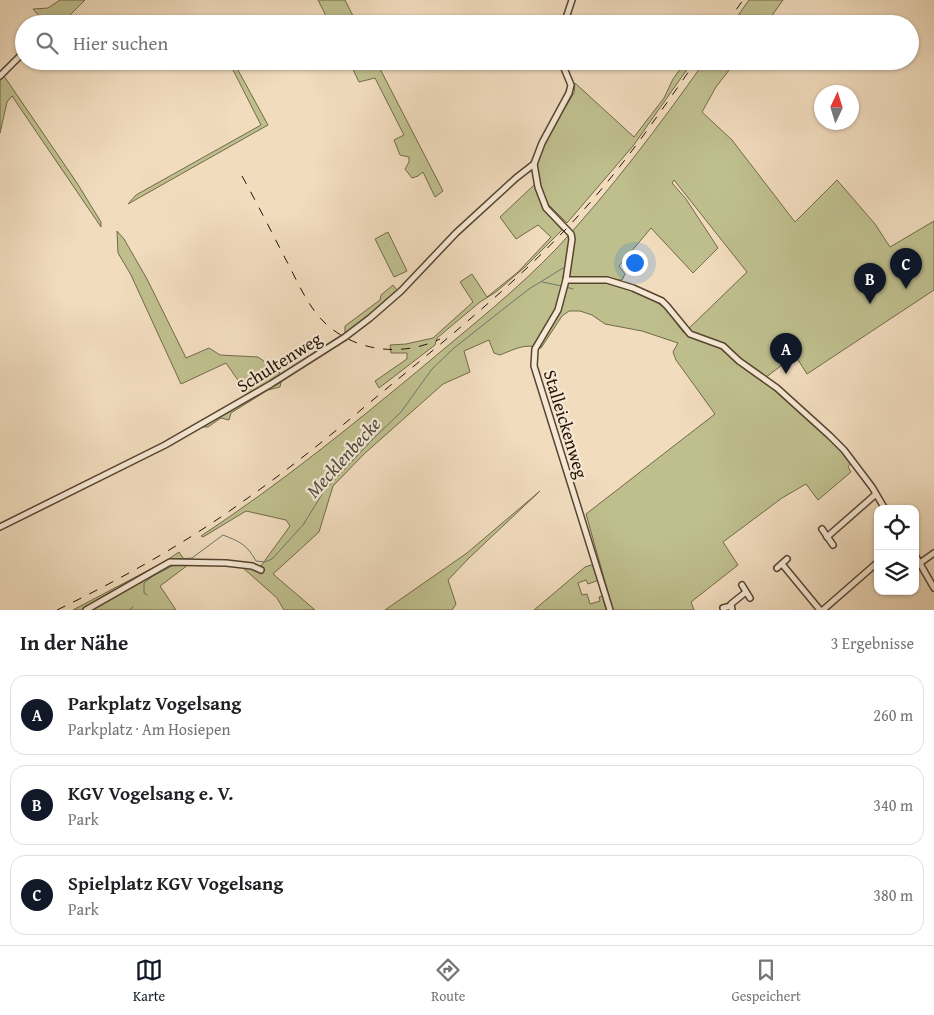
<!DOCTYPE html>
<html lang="de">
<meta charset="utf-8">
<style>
body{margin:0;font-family:"Gentium Book Plus",serif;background:#f2f2f2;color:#202124}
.controls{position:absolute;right:15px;bottom:15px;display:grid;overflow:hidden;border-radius:10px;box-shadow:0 1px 4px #0004}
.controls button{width:45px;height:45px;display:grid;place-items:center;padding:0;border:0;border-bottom:1px solid #e0e0e0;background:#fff;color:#202124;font:25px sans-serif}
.compass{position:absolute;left:814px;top:85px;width:45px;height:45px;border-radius:50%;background:#fff;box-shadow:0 1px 4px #0004;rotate:4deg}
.you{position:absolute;left:634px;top:262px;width:18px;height:18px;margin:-12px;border:4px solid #fff;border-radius:50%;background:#1a73e8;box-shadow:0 0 0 8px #1a73e833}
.badge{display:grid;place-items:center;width:32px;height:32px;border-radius:50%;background:#111827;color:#fff;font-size:16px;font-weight:700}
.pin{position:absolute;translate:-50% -41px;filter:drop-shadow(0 1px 2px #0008)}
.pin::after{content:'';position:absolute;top:26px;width:18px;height:15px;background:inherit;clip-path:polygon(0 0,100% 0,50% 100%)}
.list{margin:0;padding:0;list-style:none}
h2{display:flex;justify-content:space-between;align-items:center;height:65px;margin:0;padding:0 20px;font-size:21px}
h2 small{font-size:16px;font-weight:400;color:#757577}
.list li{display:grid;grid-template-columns:32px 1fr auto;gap:15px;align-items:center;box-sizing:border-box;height:80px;margin:0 10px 10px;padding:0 10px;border:1px solid #e0e0e0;border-radius:15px}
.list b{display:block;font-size:19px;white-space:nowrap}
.list p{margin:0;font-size:16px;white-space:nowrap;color:#757577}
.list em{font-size:16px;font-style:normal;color:#757577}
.icon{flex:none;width:28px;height:28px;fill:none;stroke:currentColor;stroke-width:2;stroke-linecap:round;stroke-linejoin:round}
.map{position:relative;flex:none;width:934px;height:610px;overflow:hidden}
.search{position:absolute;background:#fff;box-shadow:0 1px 4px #0004;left:15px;right:15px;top:15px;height:55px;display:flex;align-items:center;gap:12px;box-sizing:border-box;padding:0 18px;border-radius:28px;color:#757577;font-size:19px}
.sheet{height:335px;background:#fff}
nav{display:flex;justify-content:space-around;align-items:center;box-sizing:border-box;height:70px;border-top:1px solid #e0e0e0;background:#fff;font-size:14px;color:#757577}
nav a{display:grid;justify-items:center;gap:2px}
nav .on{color:#111827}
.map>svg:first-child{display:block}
.green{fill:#bfbf8e;stroke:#726948;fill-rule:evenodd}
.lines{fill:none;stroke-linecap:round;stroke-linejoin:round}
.stream{stroke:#6b786d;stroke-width:1}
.minor-casing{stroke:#574530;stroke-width:8}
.minor{stroke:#f6e8d5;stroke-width:5}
.rail{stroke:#241301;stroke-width:1;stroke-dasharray:9 9;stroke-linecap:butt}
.labels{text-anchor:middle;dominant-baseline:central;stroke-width:4.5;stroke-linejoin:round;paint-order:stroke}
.street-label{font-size:18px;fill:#241301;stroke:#f6e8d5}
.water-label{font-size:19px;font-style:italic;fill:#4e4e40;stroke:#f6e8d5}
</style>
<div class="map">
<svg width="934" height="610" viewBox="0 0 934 610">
<rect width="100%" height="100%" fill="#f1dcbe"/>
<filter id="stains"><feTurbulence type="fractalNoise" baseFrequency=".004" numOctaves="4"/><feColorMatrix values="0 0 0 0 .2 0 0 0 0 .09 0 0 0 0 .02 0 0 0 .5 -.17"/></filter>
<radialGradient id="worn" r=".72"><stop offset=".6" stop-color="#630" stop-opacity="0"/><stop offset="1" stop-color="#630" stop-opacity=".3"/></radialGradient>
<g class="green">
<polygon points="60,0 85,0 61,24 46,24 33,9 48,8"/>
<polygon points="318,0 345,0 357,24 330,24"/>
<polygon points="749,0 783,0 766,24 732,24"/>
<polygon points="226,61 233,61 268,125 128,204 136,195 261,125 232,68"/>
<polygon points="349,61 376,61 443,191 435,197 423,172 418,176 412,178 405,169 409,162 409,157 400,155 394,140 404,135 375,78 359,82"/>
<polygon points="686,61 693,61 633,146 567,223 544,200 536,165 548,136 574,93 575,83 634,137 664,98 673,79"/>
<path d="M 705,61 L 736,61 L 716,87 L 702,112 L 732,140 L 795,222 L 837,180 L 875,224 L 890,247 L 934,221 L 934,290 L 807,374 L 795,355 L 765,378 L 749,365 L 747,366 L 840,449 L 851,463 L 848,467 L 851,472 L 818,500 L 806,484 L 782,498 L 723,542 L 738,565 L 691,602 L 694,610 L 613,610 L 586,514 L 715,414 L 676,360 L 673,352 L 678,343 L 642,331 L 605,324 L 592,315 L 580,311 L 569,311 L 562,316 L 541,348 C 525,343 515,349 500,355 L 494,353 L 489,340 L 464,351 L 470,372 L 443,384 L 364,454 L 333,486 L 319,532 L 273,574 L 315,610 L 284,610 L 277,598 L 242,567 L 258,570 L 290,526 L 286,520 L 246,511 L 203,537 L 201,536 C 280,484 354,424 426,364 C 471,326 517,290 557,248 C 611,190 659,126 705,61 ZM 674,180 L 747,272 L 684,333 C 676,324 669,311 659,304 C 634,285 596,280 567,281 L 566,279 L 622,280 L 625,274 L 619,266 L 651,228 L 693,273 L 718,248 L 686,199 L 672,183 Z"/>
<polygon points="4,76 77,183 101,222 101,227 12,96 7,102 0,133 0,81"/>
<polygon points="535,184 543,206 562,230 525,267 496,292 480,302 437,338 435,345 379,388 375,381 407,359 407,353 391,353 390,345 406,344 433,338 473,302 460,282 472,274 487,297 518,272 551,237 538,225 516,239 500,217"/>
<polygon points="117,231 124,239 147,279 186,358 209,348 220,355 258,357 265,362 274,364 282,377 280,387 268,390 231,413 229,420 221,418 208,427 198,427 249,396 226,363 181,384 131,275 118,253"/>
<polygon points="388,232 407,271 394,277 375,239"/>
<polygon points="393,285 397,290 345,336 345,326 380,300 381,295"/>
<polygon points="540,491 469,558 448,580 456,604 452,610 385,610 467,553"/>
<polygon points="179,552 188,565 160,586 176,610 73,610 164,562"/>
<polygon points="591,565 594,566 599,580 588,584 586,580 578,583 582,595 587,594 590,604 600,601 599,597 603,596 606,610 534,610 585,567"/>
</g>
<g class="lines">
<g class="stream">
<polyline points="542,282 562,286"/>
<polyline points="566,287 573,289"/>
<path d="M 177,559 L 192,558 L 223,535 C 241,542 247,545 256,561 L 265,562 L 272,559 L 303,525 L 324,491 L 373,439 L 401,412 L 432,369 L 454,348 L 502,310 L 529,289 L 563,268"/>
<polyline points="147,595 144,593 144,583 153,576 174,565"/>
<polyline points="129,610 133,607"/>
</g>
<g class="minor-casing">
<g id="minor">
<polyline points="564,24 572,0"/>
<polyline points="561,61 571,85 569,93 542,143 534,164 538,187 546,208 571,234 572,239 566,280 558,310 535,349 534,366 610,610"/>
<polyline points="0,76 24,52"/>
<polyline points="566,280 607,280 633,288 662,301 667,306 690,334 723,346 739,361 777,388 830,436 844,450 872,487 885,509"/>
<polyline points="0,527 165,445 271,384 345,337 370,318 401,291 456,233 516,178 534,164"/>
<polyline points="822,529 833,545"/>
<polyline points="827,537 876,494"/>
<polyline points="915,555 934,588"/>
<polyline points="920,563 934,553"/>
<polyline points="782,564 820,610"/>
<polyline points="777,568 787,559"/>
<polyline points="742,585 750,598"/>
<polyline points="723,608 731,606"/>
<polyline points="86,610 170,562 226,563 252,566 261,570"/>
<polyline points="732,610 731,604 746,592"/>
<polyline points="823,610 878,562"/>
</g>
</g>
<use href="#minor" class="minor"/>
<g class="rail">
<polyline points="726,24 743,0"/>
<path d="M 242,176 C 257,203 271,231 285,258 C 297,280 307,306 325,323 C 356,352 402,357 440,339"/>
<path d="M 57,610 C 123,578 186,543 245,500 C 292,467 336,431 380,394 C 443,342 508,290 565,230 C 615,178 655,120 696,61"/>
</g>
</g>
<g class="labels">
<g class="street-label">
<text transform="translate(279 362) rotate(-32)">Schultenweg</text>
<text transform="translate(566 424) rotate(73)">Stalleickenweg</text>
</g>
<g class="water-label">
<text transform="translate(343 457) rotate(-48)">Mecklenbecke</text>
</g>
</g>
<rect width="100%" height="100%" filter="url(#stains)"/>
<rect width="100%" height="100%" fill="url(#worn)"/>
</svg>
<div class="controls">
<button><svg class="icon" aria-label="locate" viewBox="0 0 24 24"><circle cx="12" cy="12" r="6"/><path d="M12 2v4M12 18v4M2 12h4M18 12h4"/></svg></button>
<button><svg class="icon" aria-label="layers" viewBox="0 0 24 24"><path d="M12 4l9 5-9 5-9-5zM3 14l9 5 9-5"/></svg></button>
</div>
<svg class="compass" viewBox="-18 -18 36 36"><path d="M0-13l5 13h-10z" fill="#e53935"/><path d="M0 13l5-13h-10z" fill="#757577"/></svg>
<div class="you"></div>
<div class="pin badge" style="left:786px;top:374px">A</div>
<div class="pin badge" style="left:870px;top:304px">B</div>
<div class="pin badge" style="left:906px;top:289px">C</div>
<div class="search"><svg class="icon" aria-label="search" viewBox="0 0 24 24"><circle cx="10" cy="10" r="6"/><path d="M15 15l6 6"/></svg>Hier suchen</div>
</div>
<section class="sheet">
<h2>In der Nähe<small>3 Ergebnisse</small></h2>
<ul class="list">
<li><span class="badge">A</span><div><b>Parkplatz Vogelsang</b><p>Parkplatz · Am Hosiepen</p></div><em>260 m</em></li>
<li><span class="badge">B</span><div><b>KGV Vogelsang e. V.</b><p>Park</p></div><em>340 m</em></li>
<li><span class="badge">C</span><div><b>Spielplatz KGV Vogelsang</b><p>Park</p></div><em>380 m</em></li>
</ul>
</section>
<nav>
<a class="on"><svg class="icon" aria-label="map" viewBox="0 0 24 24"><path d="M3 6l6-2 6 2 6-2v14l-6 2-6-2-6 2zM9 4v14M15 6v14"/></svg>Karte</a>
<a><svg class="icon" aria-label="directions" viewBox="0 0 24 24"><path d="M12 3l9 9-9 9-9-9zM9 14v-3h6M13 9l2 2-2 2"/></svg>Route</a>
<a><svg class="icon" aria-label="saved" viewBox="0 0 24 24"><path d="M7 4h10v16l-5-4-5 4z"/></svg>Gespeichert</a>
</nav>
